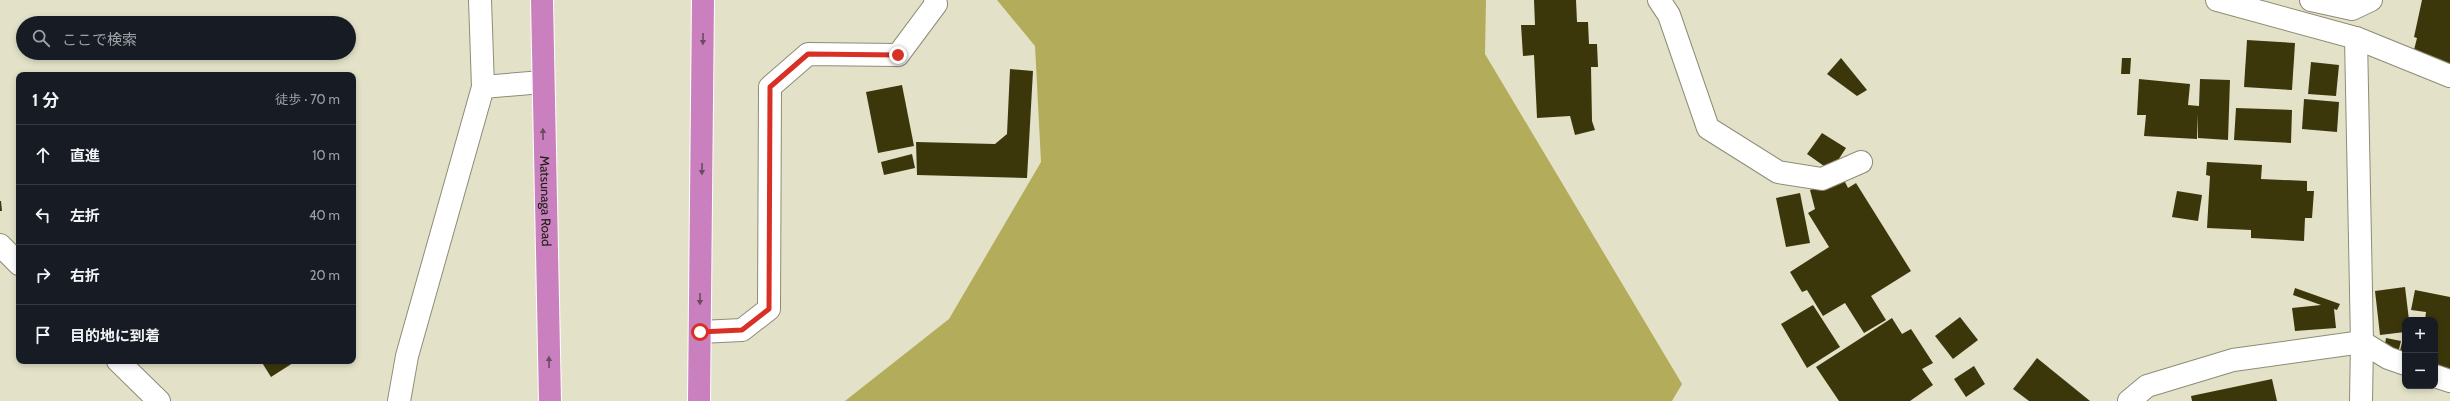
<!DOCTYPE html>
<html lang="ja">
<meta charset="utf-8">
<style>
body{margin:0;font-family:Cabin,"Noto Sans JP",sans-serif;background:#20242c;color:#f1f3f6}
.controls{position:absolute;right:12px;bottom:12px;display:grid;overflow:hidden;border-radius:8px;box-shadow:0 2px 6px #0003}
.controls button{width:36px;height:36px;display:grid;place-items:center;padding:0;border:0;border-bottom:1px solid #363941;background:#171b24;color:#f1f3f6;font:20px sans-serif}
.stop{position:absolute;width:12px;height:12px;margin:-9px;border:3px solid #d93025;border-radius:50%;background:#fff}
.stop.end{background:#d93025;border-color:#fff;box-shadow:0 1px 4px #0008}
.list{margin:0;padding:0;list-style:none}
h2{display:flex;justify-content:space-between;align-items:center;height:52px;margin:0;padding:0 16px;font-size:17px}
h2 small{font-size:13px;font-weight:400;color:#9ea1a6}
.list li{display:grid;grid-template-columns:26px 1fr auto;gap:12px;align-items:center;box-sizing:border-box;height:60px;padding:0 16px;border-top:1px solid #363941}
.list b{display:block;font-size:15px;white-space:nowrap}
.list em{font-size:13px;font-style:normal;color:#9ea1a6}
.icon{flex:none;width:22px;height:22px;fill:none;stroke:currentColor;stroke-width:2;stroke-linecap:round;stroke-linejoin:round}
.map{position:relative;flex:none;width:2450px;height:401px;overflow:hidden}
.search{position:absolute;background:#171b24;box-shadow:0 2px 6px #0003;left:16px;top:16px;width:340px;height:44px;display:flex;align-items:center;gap:10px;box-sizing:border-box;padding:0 14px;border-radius:22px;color:#9ea1a6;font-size:15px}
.panel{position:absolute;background:#171b24;box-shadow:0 2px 6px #0003;left:16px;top:72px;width:340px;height:292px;border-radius:8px}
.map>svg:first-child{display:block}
.forest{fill:#b3ac5a}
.building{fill:#3c370a}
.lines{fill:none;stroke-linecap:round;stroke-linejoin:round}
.minor-casing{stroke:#8e8c76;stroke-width:24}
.trunk-casing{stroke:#fff;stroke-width:24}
.minor{stroke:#fff;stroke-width:22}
.trunk{stroke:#ca80be;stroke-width:22}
.oneway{fill:#6c4b62}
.route{stroke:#d93025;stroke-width:5}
.labels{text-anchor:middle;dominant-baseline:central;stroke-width:4;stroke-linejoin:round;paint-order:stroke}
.street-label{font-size:13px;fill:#202017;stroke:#fff}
</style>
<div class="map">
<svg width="2450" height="401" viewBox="0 0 2450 401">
<rect width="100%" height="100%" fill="#e3e2c9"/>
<polygon class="forest" points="997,0 1486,0 1485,54 1682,384 1672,401 845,401 949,319 1041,162 1035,46"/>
<g class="building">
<polygon points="1534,0 1576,0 1577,22 1588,22 1589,44 1597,44 1598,67 1591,67 1592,121 1595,130 1575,135 1570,116 1537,118 1534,55 1523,56 1521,25 1535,25"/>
<polygon points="2422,0 2450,0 2450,67 2412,58 2417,38 2414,37"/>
<polygon points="2247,40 2295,43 2292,90 2244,87"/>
<polygon points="1841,58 1867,90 1857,96 1827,74"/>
<polygon points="2122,58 2131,58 2130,74 2121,74"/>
<polygon points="2311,62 2339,65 2336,96 2308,94"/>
<polygon points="1010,69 1033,71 1027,178 917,175 916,142 995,144 1007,134"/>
<polygon points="2139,79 2190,84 2188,105 2199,106 2200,79 2230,80 2228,140 2198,138 2198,114 2197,139 2144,136 2146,115 2137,115"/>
<polygon points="902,85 914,146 878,153 866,92"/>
<polygon points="2304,99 2339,102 2337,132 2302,129"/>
<polygon points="2236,108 2292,110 2291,143 2234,140"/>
<polygon points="1822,133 1846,148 1831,171 1807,154"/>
<polygon points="912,154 915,168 884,175 881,162"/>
<polygon points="2207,162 2262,165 2261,179 2307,181 2307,191 2314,191 2312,218 2305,218 2304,241 2251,238 2251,230 2207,228 2210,176 2206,175"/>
<polygon points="1844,180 1848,188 1856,183 1911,271 1871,296 1886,320 1864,333 1845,303 1823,316 1807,290 1802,292 1790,272 1829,247 1808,213 1815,209 1810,190"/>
<polygon points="2177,191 2202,195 2198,221 2172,217"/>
<polygon points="1800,193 1810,243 1786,247 1776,198"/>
<polygon points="0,201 1,201 2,211 0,211"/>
<polygon points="2405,287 2409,320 2405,320 2405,332 2380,335 2375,291"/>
<polygon points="2295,288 2340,304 2337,310 2334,309 2336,328 2295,331 2292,308 2321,305 2293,295"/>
<polygon points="2415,290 2450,297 2450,369 2435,365 2435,320 2425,320 2426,312 2411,310"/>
<polygon points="1813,305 1840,347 1807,368 1781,324"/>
<polygon points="1960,317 1978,340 1953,359 1935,336"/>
<polygon points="1892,318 1902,334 1911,329 1933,363 1922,369 1933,385 1910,401 1839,401 1816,367"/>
<polygon points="2404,334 2405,334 2405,357 2399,355"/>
<polygon points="2386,338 2401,341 2398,353 2384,350"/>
<polygon points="2037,358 2090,401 2029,401 2013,389"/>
<polygon points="261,361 296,361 271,377"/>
<polygon points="1974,366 1985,384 1966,397 1954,379"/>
<polygon points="2272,379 2277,401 2192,401 2191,396"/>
</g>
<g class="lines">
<g class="minor-casing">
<g id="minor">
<polyline points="1659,0 1669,15 1708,128 1778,172 1822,179 1861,162"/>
<polyline points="2217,0 2356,38 2450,76"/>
<polyline points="2311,0 2352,9 2371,0"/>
<polyline points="2356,38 2362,342 2361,401"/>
<polyline points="483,87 542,82"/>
<polyline points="0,245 19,264"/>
<polyline points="700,332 742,330 769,309 770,87 808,54 898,55 936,4 935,0"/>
<polyline points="118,361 159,401"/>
<polyline points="2435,376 2450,381"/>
<polyline points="399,401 407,356 483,87 480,0"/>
<polyline points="2129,401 2147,386 2233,360 2362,342 2388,358 2405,364"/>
</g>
</g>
<g class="trunk-casing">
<g id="trunk">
<path id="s1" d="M 542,0 L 550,401"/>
<polyline points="699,401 703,0"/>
</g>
</g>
<use href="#minor" class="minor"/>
<use href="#trunk" class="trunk"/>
</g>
<defs><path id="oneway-solid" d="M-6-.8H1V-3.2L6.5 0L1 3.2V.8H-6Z"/></defs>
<g class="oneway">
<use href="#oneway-solid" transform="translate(703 39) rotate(91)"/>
<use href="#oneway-solid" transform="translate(543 134) rotate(-91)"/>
<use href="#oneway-solid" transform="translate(702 169) rotate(91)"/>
<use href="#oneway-solid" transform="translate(700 299) rotate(91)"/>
<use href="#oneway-solid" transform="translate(549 362) rotate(-91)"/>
</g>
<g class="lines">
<polyline class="route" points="700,332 742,330 769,309 770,87 808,54 898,55"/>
</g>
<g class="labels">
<g class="street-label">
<text stroke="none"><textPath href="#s1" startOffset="201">Matsunaga Road</textPath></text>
</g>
</g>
</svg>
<div class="controls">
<button>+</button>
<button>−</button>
</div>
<div class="stop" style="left:700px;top:332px"></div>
<div class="stop end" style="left:898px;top:55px"></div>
<div class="search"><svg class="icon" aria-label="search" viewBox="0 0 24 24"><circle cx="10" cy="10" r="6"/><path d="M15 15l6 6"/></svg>ここで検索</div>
<section class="panel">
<h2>1 分<small>徒歩 · 70 m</small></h2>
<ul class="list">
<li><svg class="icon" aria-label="ahead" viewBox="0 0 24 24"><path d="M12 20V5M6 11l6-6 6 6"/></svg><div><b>直進</b></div><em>10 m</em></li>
<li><svg class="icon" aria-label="left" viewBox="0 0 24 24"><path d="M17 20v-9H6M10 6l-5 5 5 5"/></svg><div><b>左折</b></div><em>40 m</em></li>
<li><svg class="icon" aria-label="right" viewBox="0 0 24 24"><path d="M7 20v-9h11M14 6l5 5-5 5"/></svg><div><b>右折</b></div><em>20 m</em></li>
<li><svg class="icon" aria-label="arrive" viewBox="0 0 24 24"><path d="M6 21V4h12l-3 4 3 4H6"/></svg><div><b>目的地に到着</b></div></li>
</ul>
</section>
</div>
